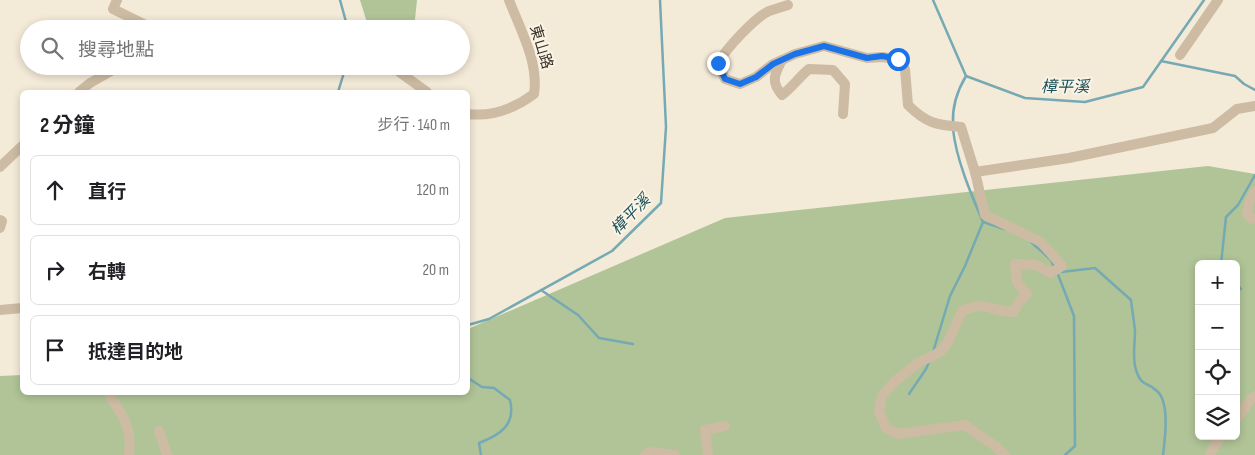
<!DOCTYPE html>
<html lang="zh-TW">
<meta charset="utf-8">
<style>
body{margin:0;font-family:"Sofia Sans Condensed","Noto Sans TC",sans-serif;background:#f2f2f2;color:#202124}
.controls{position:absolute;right:15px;bottom:15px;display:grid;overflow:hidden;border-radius:8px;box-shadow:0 2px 8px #0003}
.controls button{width:45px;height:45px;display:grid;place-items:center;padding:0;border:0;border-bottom:1px solid #e0e0e0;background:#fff;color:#202124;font:25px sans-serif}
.stop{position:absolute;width:15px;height:15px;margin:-11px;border:4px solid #1a73e8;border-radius:50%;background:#fff}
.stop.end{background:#1a73e8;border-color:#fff;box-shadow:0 1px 5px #0008}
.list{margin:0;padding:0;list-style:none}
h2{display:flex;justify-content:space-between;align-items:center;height:65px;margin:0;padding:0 20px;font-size:21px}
h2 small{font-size:16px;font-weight:400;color:#757577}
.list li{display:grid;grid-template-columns:32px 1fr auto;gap:15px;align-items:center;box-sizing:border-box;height:70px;margin:0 10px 10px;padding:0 10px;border:1px solid #e0e0e0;border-radius:8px}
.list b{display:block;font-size:19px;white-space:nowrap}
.list em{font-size:16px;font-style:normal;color:#757577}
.icon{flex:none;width:28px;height:28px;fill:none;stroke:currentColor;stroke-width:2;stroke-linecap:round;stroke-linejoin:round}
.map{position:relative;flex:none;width:1255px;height:455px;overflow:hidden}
.search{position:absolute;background:#fff;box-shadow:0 2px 8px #0003;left:20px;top:20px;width:450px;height:55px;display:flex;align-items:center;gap:12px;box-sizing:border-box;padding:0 18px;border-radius:28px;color:#757577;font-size:19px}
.panel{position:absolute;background:#fff;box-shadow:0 2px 8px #0003;left:20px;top:90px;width:450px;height:305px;border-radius:8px}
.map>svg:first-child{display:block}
.green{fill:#b0c497;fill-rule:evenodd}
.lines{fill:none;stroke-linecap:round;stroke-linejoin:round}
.stream{stroke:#75a9b3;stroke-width:2.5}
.minor{stroke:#cdbba3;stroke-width:10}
.route{stroke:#1a73e8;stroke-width:6}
.labels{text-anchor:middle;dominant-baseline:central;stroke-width:4;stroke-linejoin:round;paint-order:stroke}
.street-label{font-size:15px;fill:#372d26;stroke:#fbf4e5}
.water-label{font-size:16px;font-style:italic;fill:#18505c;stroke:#fbf4e5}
</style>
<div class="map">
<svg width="1255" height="455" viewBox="0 0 1255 455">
<rect width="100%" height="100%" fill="#f4ead8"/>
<g class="green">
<polygon points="360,0 417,0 414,29 369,29"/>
<path d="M 1208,166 L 1255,174 L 1255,455 L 0,455 L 0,376 L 22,375 L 22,392 L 468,392 L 468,329 L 725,218 ZM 1199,264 L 1236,264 L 1236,436 L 1199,436 Z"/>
</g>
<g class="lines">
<g class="stream">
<polyline points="340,0 348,29"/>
<polyline points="933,0 966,76 1025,98 1085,102 1143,87 1204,0"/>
<polyline points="1161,61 1235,76 1244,84 1255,90"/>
<polyline points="338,92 346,66"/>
<path d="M 953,124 C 952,106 957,91 966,76"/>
<polyline points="983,222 1004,229"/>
<polyline points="1031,242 1051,260 1054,267"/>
<polyline points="1221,264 1226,217 1238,205 1255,175"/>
<polyline points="1057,272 1074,316 1075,446 1065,455"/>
<path d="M 1061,272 L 1095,268 L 1131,300 C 1132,310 1134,320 1135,331 C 1135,343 1132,358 1136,370 C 1142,388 1147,381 1157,391 C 1170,402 1165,439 1163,455"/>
<polyline points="1236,283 1241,289"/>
<polyline points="541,290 578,315 599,338 633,344"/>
<polyline points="468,325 489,319 612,251 661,203 666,127 660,0"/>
<path d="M 933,352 L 950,296 L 965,266 L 983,222 C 971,194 956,159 953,129"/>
<path d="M 468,378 L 482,387 L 494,388 L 510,400 C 516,425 500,435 479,443 L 481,455"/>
<polyline points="909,394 926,369 929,362"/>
</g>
<g class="minor">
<polyline points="117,0 113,9 154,29"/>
<path d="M 788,5 C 782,7 775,9 769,11 C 754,18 726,49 718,63 L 725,79 L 740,84 L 756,77 L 773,64 L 795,54 L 824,46 L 867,58 L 882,57 L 898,59 L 905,69 L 908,105 C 926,123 936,125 961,127 L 975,172"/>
<polyline points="1180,55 1218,0"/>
<path d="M 782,60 C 775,74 770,81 782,95 C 793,87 799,77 809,69 L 833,70 L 845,84 L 843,114"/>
<polyline points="391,66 427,92"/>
<polyline points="79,92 90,83 120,66"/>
<path d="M 468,114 C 492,117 515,108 534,94 C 539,62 520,29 509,0"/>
<polyline points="0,167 22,146"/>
<polyline points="1255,191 1250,200 1247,214 1252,219 1255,218"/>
<polyline points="0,220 2,221 0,228"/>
<polyline points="0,310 22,308"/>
<path d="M 111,392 L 110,397 C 125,417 132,430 129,455"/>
<polyline points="1236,420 1251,399 1255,396"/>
<polyline points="159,431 167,455"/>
<polyline points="645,455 649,452 675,455"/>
<polyline points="708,455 705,430 725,426"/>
<path d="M 1005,455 L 995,446 L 965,425 L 898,434 L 886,428 L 879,411 L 882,396 L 894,382 L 918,363 L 940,352 L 947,344 L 962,311 C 989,300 989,312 1014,312 L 1018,303 L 1027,294 L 1017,282 L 1015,264 L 1036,265 L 1051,273 L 1062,266 L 1041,242 L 985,215 L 975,172 L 1069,158 L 1213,128 L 1237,109 L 1255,106"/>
<polyline points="1210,455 1216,443 1222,436"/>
</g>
</g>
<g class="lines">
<polyline class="route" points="718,63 725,79 740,84 756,77 773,64 795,54 824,46 867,58 882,56 898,59"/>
</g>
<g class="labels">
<g class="street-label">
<text transform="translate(541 47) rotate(73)">東山路</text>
</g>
<g class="water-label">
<text x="1065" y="87">樟平溪</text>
<text transform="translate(631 215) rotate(-46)">樟平溪</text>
</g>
</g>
</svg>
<div class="controls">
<button>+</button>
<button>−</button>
<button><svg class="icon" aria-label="locate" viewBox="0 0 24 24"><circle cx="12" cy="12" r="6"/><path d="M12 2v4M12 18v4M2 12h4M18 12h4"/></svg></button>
<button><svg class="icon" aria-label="layers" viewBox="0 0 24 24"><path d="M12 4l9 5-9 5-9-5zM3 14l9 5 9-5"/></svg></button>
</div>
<div class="stop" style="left:898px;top:59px"></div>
<div class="stop end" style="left:718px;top:63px"></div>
<div class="search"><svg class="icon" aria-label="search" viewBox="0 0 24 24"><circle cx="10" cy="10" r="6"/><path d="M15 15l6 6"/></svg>搜尋地點</div>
<section class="panel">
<h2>2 分鐘<small>步行 · 140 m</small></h2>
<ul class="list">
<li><svg class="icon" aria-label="ahead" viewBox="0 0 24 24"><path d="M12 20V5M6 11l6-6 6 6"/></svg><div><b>直行</b></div><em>120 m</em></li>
<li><svg class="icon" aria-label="right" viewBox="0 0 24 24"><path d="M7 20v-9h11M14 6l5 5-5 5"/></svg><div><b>右轉</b></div><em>20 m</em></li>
<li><svg class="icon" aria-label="arrive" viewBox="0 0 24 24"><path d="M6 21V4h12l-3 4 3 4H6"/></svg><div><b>抵達目的地</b></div></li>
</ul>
</section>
</div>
